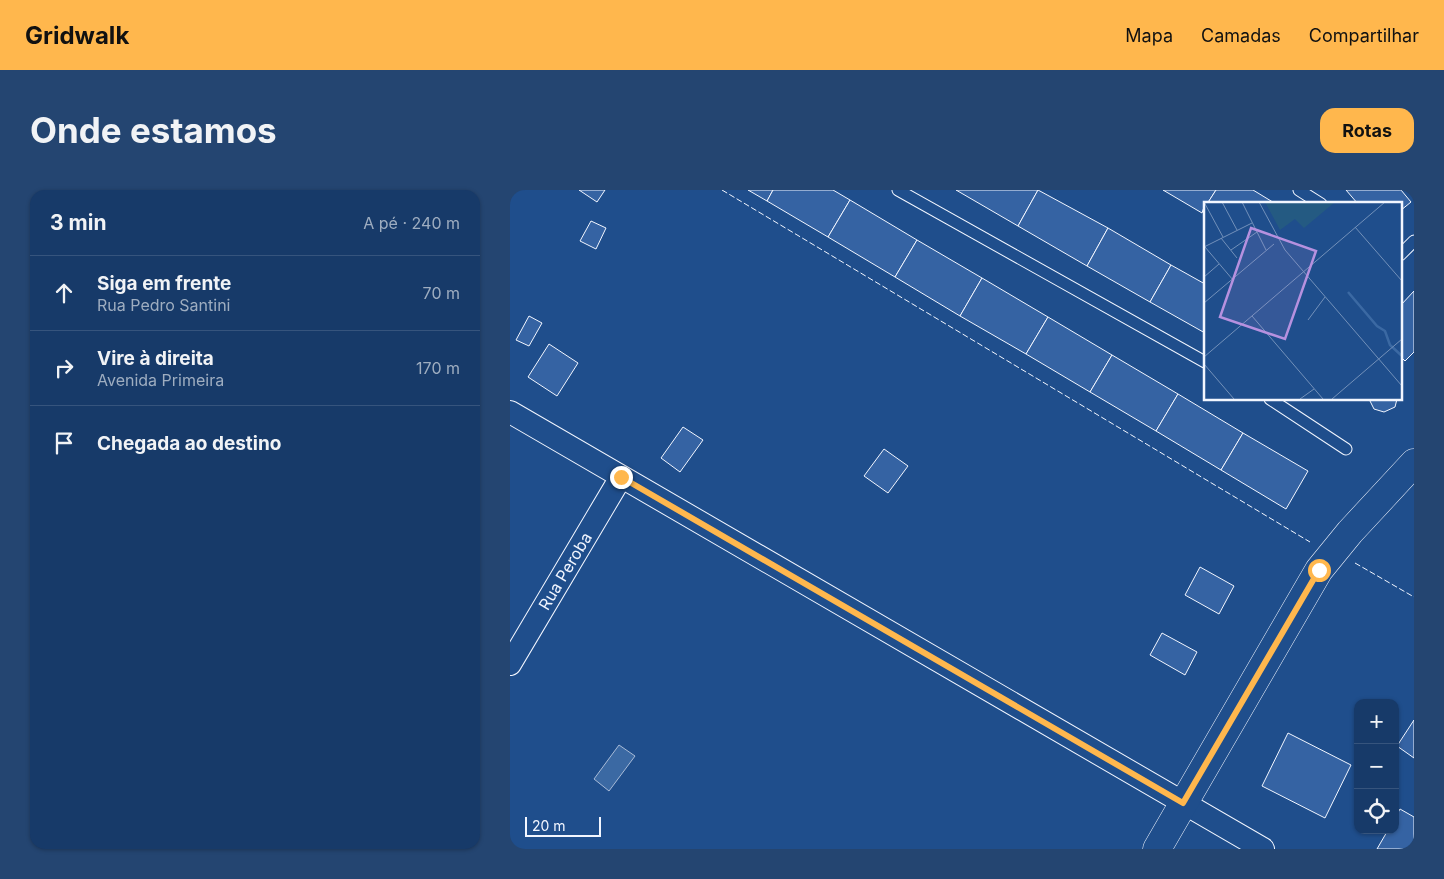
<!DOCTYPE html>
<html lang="pt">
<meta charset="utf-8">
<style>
body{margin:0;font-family:Inter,sans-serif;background:#244571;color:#f1f3f6}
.controls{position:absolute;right:15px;bottom:15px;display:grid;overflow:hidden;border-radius:10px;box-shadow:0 1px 4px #0004}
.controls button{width:45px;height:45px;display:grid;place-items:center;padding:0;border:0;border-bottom:1px solid #36547d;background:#173a69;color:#f1f3f6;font:25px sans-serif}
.scale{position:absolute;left:15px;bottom:12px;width:76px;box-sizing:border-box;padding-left:5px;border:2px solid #f2f6ff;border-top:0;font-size:14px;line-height:18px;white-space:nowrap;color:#f2f6ff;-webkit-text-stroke:4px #1f4e8c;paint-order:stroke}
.stop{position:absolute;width:15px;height:15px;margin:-11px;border:4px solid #ffb74d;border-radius:50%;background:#fff}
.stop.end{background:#ffb74d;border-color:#fff;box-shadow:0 1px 5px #0008}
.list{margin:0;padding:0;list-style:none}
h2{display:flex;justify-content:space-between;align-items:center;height:65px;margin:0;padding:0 20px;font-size:21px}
h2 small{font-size:16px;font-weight:400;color:#9eadc0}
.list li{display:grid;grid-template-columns:32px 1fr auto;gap:15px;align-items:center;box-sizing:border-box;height:75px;padding:0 20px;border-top:1px solid #36547d}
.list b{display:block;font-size:19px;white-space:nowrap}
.list p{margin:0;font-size:16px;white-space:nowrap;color:#9eadc0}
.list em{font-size:16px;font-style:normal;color:#9eadc0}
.icon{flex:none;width:28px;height:28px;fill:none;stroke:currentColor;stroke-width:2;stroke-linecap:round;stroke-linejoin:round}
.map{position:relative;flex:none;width:904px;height:659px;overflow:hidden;border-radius:15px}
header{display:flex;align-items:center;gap:30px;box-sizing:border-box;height:70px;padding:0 25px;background:#ffb74d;color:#111}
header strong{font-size:24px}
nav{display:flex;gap:28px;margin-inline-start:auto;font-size:18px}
.intro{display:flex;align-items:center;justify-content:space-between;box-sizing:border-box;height:120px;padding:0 30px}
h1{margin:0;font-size:35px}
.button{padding:12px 22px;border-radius:15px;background:#ffb74d;color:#111;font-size:18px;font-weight:700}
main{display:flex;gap:30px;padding:0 30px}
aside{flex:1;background:#173a69;border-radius:15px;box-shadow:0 1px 4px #0004}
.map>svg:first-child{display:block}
.water{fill:#3b69a3;stroke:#a8bbd7}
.building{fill:#3563a3;stroke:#f2f6ff}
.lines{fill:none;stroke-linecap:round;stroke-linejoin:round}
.service-casing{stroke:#f2f6ff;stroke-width:13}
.minor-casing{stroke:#f2f6ff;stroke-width:24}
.tertiary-casing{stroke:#f2f6ff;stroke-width:29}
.service{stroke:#1f4e8c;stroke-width:11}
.minor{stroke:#1f4e8c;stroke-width:22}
.tertiary{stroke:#1f4e8c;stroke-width:28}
.fence{stroke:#f2f6ff;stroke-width:1;stroke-dasharray:6 2.5;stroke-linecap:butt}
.route{stroke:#ffb74d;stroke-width:6}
.labels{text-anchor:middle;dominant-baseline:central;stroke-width:4;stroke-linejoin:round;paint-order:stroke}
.street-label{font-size:16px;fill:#f2f6ff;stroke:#1f4e8c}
.inset-river{fill:none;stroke:#3b69a3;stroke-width:2.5}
.inset-road{fill:none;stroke:#7391ba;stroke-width:1}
.view{fill:#b691df;fill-opacity:0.15;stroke:#b691df;stroke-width:2.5}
.inset-edge{fill:none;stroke:#f2f6ff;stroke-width:2.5}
</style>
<header>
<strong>Gridwalk</strong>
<nav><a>Mapa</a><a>Camadas</a><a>Compartilhar</a></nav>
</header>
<div class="intro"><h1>Onde estamos</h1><a class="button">Rotas</a></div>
<main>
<aside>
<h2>3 min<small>A pé · 240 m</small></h2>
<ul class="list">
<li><svg class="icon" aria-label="ahead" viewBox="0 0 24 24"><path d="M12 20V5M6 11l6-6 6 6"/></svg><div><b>Siga em frente</b><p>Rua Pedro Santini</p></div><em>70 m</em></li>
<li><svg class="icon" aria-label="right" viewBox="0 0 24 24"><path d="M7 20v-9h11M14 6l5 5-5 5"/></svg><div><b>Vire à direita</b><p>Avenida Primeira</p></div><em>170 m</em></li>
<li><svg class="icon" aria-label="arrive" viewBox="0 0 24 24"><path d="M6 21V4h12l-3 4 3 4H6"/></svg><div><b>Chegada ao destino</b></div></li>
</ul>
</aside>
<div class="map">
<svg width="904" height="659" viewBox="0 0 904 659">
<rect width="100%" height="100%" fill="#1f4e8c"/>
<polygon class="water" points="109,555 125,566 99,601 84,589"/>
<g class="building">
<polygon points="69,0 95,0 87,12"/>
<polygon points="238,0 263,0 257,11"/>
<polygon points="263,0 323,0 340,10 318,47 257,11"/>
<polygon points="446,0 528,0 508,36"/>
<polygon points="528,0 598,38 577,76 508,36"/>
<polygon points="653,0 706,0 697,14 695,14 692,23"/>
<polygon points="706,0 743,0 766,14 697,14"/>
<polygon points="836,0 891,0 901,12 890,21 890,14 848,14"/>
<polygon points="340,10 407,50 385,87 318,47"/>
<polygon points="81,31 96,38 86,59 70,51"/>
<polygon points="598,38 661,75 640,112 577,76"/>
<polygon points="407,50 472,88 450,126 385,87"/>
<polygon points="661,75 695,94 695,143 640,112"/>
<polygon points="472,88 538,127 516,164 450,126"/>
<polygon points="904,101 904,162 895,171 890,166 890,116"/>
<polygon points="19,126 32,133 19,156 6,150"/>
<polygon points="538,127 602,165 580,202 516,164"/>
<polygon points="39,154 68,173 47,206 18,187"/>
<polygon points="602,165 668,204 646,241 580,202"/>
<polygon points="668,204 733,243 711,280 646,241"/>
<polygon points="859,209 887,209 885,217 874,222 864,219"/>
<polygon points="173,237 193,250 170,282 151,268"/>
<polygon points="733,243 798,281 776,319 711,280"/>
<polygon points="374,259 398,276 378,303 354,286"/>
<polygon points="690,377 724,396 709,424 675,405"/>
<polygon points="652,443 687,462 675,485 640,465"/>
<polygon points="904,530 904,568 887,556"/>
<polygon points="778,543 841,575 815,628 752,596"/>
<polygon points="890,619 904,627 904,651 899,659 867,659 878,640 885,640 885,628"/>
</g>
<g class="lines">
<g class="service-casing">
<g id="service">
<polyline points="388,0 695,172"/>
<polyline points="789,0 811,14"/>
<polyline points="890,65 904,51"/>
<polyline points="760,209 836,259"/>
</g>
</g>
<g class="minor-casing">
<g id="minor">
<polyline points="0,222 753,659"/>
<polyline points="0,474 111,287"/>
</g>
</g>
<g class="tertiary-casing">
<polyline id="tertiary" points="647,659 809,380 840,342 904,273"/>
</g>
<use href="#service" class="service"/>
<use href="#minor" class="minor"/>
<use href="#tertiary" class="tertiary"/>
<g class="fence">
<polyline points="212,0 800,352"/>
<polyline points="845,373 904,407"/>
</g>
</g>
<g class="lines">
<polyline class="route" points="111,287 673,613 809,380"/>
</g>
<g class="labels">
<g class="street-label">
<text transform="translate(55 381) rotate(-59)">Rua Peroba</text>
</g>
</g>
<g transform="translate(694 12)">
<rect width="198" height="198" fill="#1f4e8c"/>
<path d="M 61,0 L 131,0 L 100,26 L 91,17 L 76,28 Z" fill="#245a82"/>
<path class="inset-river" d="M 144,90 L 173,124 L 181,129 L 186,143 L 198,154"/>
<path class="inset-road" d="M 0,0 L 19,35M 18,0 L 33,28M 38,0 L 62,48M 55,0 L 81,48 L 198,184M 151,25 L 198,79M 17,36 L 33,56M 0,45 L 48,21M 1,45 L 29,78M 27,48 L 53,30M 0,75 L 15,62M 0,101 L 70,42M 48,114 L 119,197M 104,118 L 121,95M 0,155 L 181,0M 0,162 L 30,197M 96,197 L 110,187M 128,197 L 198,137"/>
<path class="view" d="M 47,26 L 112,49 L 81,137 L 16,115 Z"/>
<rect width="198" height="198" class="inset-edge"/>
</g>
</svg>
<div class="controls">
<button>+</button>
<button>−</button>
<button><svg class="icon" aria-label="locate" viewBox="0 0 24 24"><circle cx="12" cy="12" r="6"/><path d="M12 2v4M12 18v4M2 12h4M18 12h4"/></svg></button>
</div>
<div class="scale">20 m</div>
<div class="stop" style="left:809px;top:380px"></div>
<div class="stop end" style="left:111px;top:287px"></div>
</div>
</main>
